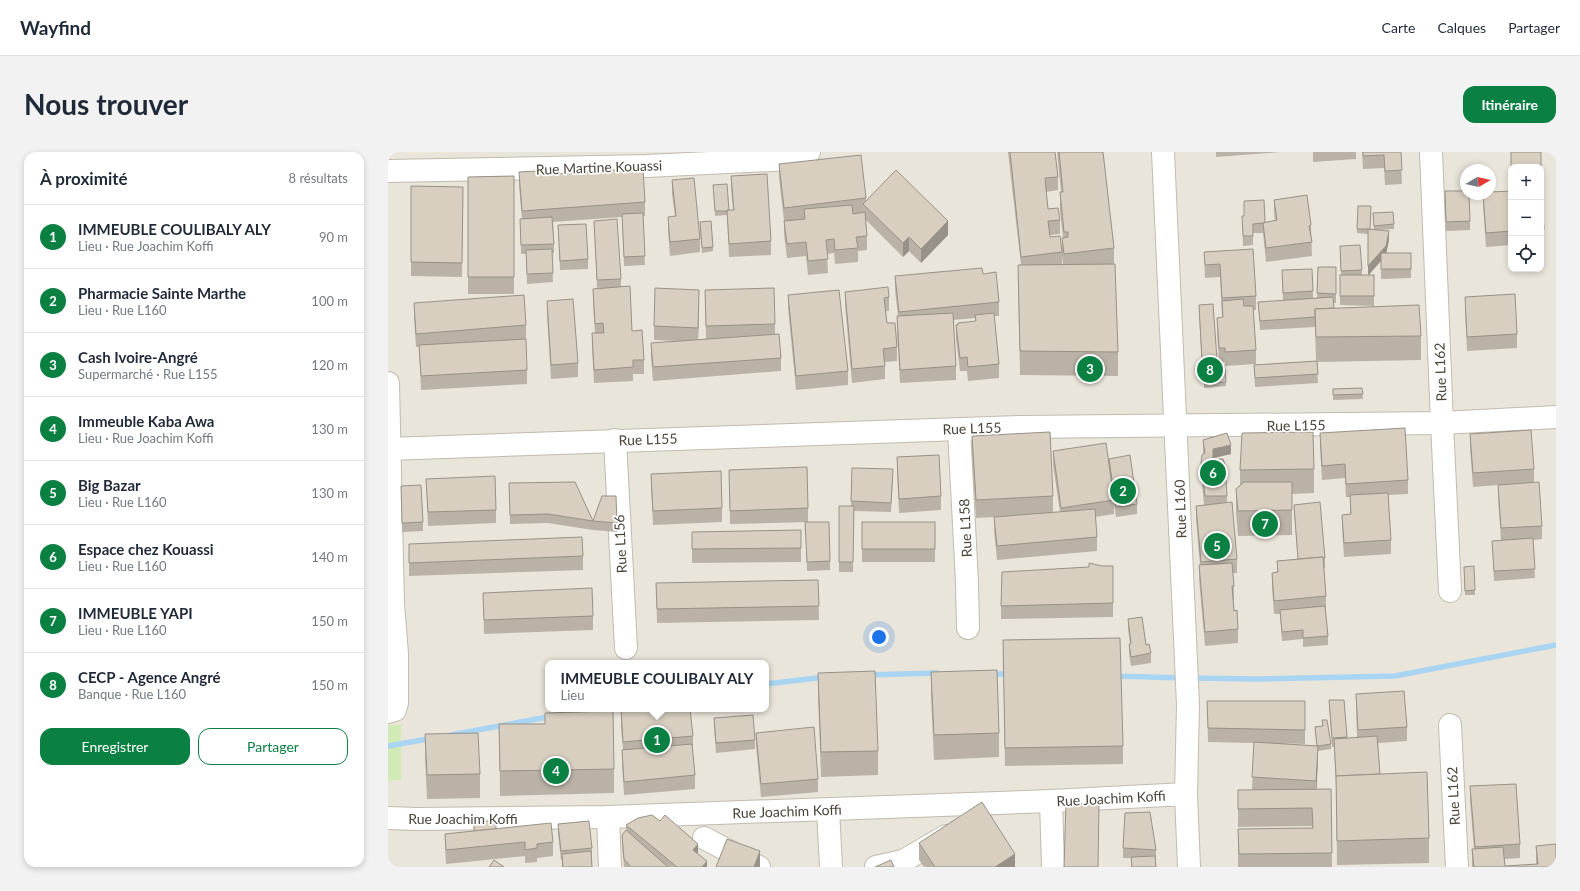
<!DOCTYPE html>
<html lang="fr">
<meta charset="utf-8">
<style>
body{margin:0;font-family:Lato,sans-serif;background:#f2f2f3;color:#1f2937}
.controls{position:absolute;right:12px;top:12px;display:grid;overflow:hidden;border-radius:8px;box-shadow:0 2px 6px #0003}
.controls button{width:36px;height:36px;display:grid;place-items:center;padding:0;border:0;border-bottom:1px solid #e0e1e3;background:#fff;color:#1f2937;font:20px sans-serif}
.compass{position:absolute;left:1072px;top:12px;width:36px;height:36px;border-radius:50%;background:#fff;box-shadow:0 2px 6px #0003;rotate:81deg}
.you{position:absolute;left:491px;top:485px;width:14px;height:14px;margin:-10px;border:3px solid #fff;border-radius:50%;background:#1a73e8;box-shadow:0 0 0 6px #1a73e833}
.badge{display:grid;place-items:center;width:26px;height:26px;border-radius:50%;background:#0b8043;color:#fff;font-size:13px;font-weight:700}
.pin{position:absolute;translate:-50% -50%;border:2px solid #fff;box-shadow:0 1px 4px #0006}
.popup{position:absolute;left:157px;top:508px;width:224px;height:52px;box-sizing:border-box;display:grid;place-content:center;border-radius:8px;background:#fff;filter:drop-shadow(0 1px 3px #0005);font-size:13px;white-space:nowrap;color:#747a83}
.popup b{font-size:15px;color:#1f2937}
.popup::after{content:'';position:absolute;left:50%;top:100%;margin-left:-8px;border:8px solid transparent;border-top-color:#fff}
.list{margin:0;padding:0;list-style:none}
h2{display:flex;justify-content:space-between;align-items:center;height:52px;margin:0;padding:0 16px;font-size:17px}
h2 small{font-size:13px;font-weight:400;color:#747a83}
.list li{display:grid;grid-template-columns:26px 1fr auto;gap:12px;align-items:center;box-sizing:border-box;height:64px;padding:0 16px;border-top:1px solid #e0e1e3}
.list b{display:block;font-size:15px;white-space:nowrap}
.list p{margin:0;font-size:13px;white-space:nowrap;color:#747a83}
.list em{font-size:13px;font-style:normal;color:#747a83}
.actions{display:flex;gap:8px;padding:12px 16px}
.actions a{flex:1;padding:9px 0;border:1px solid #0b8043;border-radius:12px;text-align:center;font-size:14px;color:#0b8043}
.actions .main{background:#0b8043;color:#fff}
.icon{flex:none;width:22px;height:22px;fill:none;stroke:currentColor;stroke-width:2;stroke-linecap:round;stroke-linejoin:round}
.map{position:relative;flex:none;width:1168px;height:715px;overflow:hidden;border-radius:12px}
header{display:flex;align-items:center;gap:24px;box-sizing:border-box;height:56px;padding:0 20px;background:#fff;border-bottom:1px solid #e0e1e3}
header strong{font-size:19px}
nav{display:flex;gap:22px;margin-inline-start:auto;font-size:14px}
.intro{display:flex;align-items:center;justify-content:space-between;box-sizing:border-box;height:96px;padding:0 24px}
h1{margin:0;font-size:28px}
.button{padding:10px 18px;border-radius:12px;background:#0b8043;color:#fff;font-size:14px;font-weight:700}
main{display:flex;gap:24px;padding:0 24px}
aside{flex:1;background:#fff;border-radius:12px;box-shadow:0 2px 6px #0003}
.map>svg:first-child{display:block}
.residential{fill:#eae5da;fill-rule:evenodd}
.education{fill:#efe8d6}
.green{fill:#d2eab5}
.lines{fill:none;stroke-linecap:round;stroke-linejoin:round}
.stream{stroke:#a9d4f2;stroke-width:5.5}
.minor-casing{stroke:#c2bbae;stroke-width:24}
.minor{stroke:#fff;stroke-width:22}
.wall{fill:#bab2a6}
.shaded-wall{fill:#979187}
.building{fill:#d8cfc1;stroke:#979187}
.labels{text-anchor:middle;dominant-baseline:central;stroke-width:3.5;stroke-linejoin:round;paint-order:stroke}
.street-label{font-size:14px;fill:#4b4439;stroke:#fff}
</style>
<header>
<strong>Wayfind</strong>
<nav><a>Carte</a><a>Calques</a><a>Partager</a></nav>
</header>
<div class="intro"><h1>Nous trouver</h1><a class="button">Itinéraire</a></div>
<main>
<aside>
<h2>À proximité<small>8 résultats</small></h2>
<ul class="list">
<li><span class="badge">1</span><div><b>IMMEUBLE COULIBALY ALY</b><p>Lieu · Rue Joachim Koffi</p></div><em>90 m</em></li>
<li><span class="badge">2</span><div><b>Pharmacie Sainte Marthe</b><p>Lieu · Rue L160</p></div><em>100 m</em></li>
<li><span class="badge">3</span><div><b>Cash Ivoire-Angré</b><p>Supermarché · Rue L155</p></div><em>120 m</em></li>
<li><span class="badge">4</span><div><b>Immeuble Kaba Awa</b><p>Lieu · Rue Joachim Koffi</p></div><em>130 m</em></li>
<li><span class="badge">5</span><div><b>Big Bazar</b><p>Lieu · Rue L160</p></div><em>130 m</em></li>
<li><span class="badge">6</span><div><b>Espace chez Kouassi</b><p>Lieu · Rue L160</p></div><em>140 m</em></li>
<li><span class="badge">7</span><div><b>IMMEUBLE YAPI</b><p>Lieu · Rue L160</p></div><em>150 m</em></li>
<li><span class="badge">8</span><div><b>CECP - Agence Angré</b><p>Banque · Rue L160</p></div><em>150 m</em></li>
</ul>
<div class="actions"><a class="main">Enregistrer</a><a>Partager</a></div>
</aside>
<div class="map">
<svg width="1168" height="715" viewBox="0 0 1168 715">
<rect width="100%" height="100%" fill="#f6f3ec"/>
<path class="residential" d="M 0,0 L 1168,0 L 1168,715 L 0,715 L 0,629 L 13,628 L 13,573 L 0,573 ZM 1123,15 L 1153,15 L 1153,117 L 1123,117 ZM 1078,18 L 1102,18 L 1102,42 L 1078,42 ZM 160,511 L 378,511 L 378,557 L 160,557 Z"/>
<polygon class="education" points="19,0 77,0 19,2"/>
<polygon class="green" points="0,573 13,573 13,628 0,629"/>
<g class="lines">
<g class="stream">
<polyline points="603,522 623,522"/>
<polyline points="479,523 549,521"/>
<polyline points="727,524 795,526"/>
<polyline points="803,526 868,527 1007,524 1168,493"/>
<polyline points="378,532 437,525"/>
<polyline points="183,561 206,557"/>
<polyline points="63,583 165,564"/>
<polyline points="0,594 45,586"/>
</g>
<g class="minor-casing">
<g id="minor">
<polyline points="775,0 800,553 798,642 801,715"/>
<polyline points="1043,0 1054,271 1062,439"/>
<polyline points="0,19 259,14 404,7 421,0"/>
<polyline points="0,231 5,452 9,502 9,551 7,558 0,560"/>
<polyline points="571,277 579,430 580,476"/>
<polyline points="227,288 238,496"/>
<polyline points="0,297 631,275 1054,271 1168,265"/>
<polyline points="1062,573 1069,715"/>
<polyline points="663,649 665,715"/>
<polyline points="440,658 443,715"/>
<polyline points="220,665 222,715"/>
<polyline points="0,666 28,667 220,665 663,649 798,642"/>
<polyline points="316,686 371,715"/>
<polyline points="488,715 515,709 558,684"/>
</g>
</g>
<use href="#minor" class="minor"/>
</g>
<g class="wall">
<polygon points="620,0 667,0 670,25 670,38 658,40 660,57 672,68 672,82 662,83 662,85 674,100 674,112 675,112 674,104 674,86 675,86 672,58 672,40 673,40 669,0 715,0 726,96 726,112 730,200 730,224 632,223 630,137 630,113 633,113"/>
<polygon points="828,0 893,0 828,5"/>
<polygon points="925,0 968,0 968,7 925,10"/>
<polygon points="974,0 1013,0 1014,32 997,33 996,16 975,17"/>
<polygon points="1123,0 1153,0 1153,37 1156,77 1156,91 1153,91 1153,15 1123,15 1123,93 1098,95 1095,54 1095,42 1123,39"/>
<polygon points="391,12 478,46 478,49 560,83 533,111 521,99 515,105 478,68 479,84 479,98 470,99 470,110 447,112 446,101 439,102 440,121 420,123 418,104 399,106 396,82 396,69 391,26"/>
<polygon points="131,20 167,22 257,50 257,64 255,64 257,113 236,114 234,65 165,70 166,92 166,101 164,101 165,130 139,132 138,102 133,102 132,67 134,67 131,34"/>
<polygon points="126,24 126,142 80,142 80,25"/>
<polygon points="343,24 383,89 383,103 341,105 339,63 327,64 325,33 341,58 345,58 343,38"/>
<polygon points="284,28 312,87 312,100 282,104 280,79 280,65 287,64 284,42"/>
<polygon points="23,34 75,35 74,125 23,124"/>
<polygon points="1057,39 1082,69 1082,78 1058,79"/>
<polygon points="886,48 923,73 924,104 878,110 875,81 865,81 865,93 855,94 854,64 856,64 856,49 877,70 887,69 886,62"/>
<polygon points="970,54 982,78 986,78 985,61 1006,72 1006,77 991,78 1001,88 998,101 1023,117 1023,126 993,127 993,109 980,123 986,123 986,154 952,153 952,123 953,123 952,94 974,118 974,123 980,123 980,82 969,81"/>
<polygon points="206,69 233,127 233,135 244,179 256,208 256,222 245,222 245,229 206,231 204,195 204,181 207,181 205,150 205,137 209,136"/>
<polygon points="312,70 325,95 325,99 314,101"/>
<polygon points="170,73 200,107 200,117 172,118"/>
<polygon points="865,97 868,144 868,158 865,158 868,198 868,212 837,214 837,210 831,210 829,180 829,166 834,165 832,125 817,126 816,100"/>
<polygon points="930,115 948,115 948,151 946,151 946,156 1033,184 1033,208 929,210 930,231 867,235 866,213 928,209 927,175 872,178 870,150 895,149 894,118 925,139 925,147 929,146"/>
<polygon points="595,122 611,150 611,164 606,164 611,212 611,226 580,229 579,219 572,219 568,187 568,173 587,170 587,166 565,168 568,214 568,228 512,231 509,178 509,164 510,164 507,138 507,124"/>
<polygon points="317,138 387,172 387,182 393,206 393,219 265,229 263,205 263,191 290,189 266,188 266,174 311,152 310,188 318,187"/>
<polygon points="457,140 501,145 501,159 498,159 499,171 509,195 509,209 497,210 497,227 464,231 457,153"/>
<polygon points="400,143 460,219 460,233 408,238 400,156"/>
<polygon points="1077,145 1129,182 1129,196 1079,199 1077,159"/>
<polygon points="159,149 190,211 190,225 163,227 159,163"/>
<polygon points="26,151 138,173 138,187 129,188 139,218 139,232 33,238 31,195 28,195 26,165"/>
<polygon points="811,153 829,207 829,217 814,217 811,162"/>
<polygon points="816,223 838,230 838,234 816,236"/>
<polygon points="974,236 975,247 945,248 945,237"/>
<polygon points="932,281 1020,328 1020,342 1000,343 1003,388 1003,402 956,405 954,376 954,363 962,362 962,345 958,345 957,326 934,328 932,295"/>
<polygon points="1082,282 1146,317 1146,331 1154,374 1154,387 1145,388 1147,426 1106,429 1104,389 1113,388 1110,346 1110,333 1085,335 1082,296"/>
<polygon points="584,284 665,344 665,360 672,360 665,313 665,299 721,314 721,307 749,352 749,362 728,365 726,352 726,362 707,365 709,385 709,399 609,408 606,379 607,365 588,366 584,302"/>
<polygon points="815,288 843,302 825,306 825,308 839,344 839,351 849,407 849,421 845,421 846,434 846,448 845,448 846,459 850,477 850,491 817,494 811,427 812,413 808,367 808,354 816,353 813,320 814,303 815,302"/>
<polygon points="509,305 553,344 553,358 511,361 509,319"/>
<polygon points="464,316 505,327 503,360 466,359 465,420 451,420 451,354 463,354"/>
<polygon points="926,317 926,341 904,342 904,383 850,384 848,361 848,337 852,333 852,318"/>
<polygon points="341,318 420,356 420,370 342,372"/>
<polygon points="263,322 334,356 334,370 265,373 263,336"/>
<polygon points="38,327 108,358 108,371 40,374"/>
<polygon points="121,331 205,369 229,371 229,380 205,378 160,371 122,372"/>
<polygon points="13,334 35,370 35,379 14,380"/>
<polygon points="906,353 937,406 937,416 936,416 938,444 938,458 937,458 940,484 940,493 915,495 915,487 894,489 892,462 886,462 884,435 884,421 889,421 889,409 910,407 906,362"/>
<polygon points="417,370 442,409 442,418 419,419"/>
<rect x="474" y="370" width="73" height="40"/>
<polygon points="413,378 413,410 304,411 304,380"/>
<polygon points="21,392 195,404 195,418 21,424"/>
<polygon points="714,414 725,414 725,465 613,467 613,454"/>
<polygon points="1076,420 1087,438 1087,443 1077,443"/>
<polygon points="430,428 431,468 269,471 268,431"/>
<polygon points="95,441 205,464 205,478 96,482"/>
<polygon points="740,467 758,493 763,501 763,511 743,514 741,502 741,492 742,492 740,477"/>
<polygon points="615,488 735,594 735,612 617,614"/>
<polygon points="543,520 611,581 611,605 546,608 543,545"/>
<polygon points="430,521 490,599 490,623 433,625 430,545"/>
<polygon points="968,542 1019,575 1019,589 990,591 992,622 1041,686 1041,711 949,713 948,634 946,595 944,595 941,548 956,548 959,586 969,585 968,556"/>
<polygon points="819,549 917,549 917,592 887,591 929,594 927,580 927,575 934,574 934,568 943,592 943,597 930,599 929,637 943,637 944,715 850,715 850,677 924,676 924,674 850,675 850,638 864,638 866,591 820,590"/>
<polygon points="233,557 305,584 305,602 307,623 307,637 236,643 234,612 234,598 235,598 233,575"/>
<polygon points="326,566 367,588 367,597 328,601 326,576"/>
<polygon points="111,572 157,572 226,617 226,641 112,644"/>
<polygon points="368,581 430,627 430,640 373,645 368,594"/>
<polygon points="37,582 92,622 92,646 39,647 37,606"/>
<polygon points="1082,634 1132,692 1132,706 1116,707 1117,714 1148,712 1148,694 1168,715 1084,715 1084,697 1086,697 1082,648"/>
<polygon points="170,672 204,696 204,705 203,705 204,715 174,715 174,708 173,708 170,682"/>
<polygon points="238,673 310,703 319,715 236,715 234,692 234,683 238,678"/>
<polygon points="108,677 165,690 165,704 149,706 149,710 137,711 137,704 58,712 57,696 57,682"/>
<polygon points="531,691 627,715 536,715 531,708"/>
<polygon points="735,696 768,698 768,715 743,715 743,706 735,706"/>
</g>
<g class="shaded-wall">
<polygon points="560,69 560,83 533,111 533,97"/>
<polygon points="1001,79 1001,88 998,103 980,124 980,114"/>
<polygon points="521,85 521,99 515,105 515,91"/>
<polygon points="311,138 311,152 310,190 310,176"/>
<polygon points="843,293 843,302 825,306 825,317 825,297"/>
<polygon points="930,594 930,607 928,642 928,629"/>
<polygon points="310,692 310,705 305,698"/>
<polygon points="372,699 372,715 366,715"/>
<polygon points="627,702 627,715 607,715"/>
<polygon points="319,709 319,715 314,715"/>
</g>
<g class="building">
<polygon points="622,0 667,0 670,25 657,26 660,57 670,56 672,68 660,69 662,85 672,84 674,100 633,105"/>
<polygon points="671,0 715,0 726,96 676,102 674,86 680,85 680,80 676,80 672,40 675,40"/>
<polygon points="975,0 1013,0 1014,18 997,19 996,3 975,4"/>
<polygon points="1123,0 1153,0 1153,35 1153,15 1123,15 1123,35"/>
<polygon points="473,3 478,46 396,56 391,12"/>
<polygon points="255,16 257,50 134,59 131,20 167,18 167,22"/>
<polygon points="508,18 560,69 533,97 521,85 515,91 475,52"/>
<polygon points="379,22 383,89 341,92 339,58 346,58 343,24"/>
<polygon points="126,24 126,125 80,125 80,25"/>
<polygon points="306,26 312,87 282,90 280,65 288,64 284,28"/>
<polygon points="339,32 341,58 339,58 339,59 327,59 325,33"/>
<polygon points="23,34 75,35 74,111 23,110"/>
<polygon points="1153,37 1156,77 1153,78"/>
<polygon points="1057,39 1078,39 1078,42 1081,42 1082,69 1058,70"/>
<polygon points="1123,39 1123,79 1098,81 1095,42 1102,42 1102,40"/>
<polygon points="919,43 923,73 921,74 924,90 878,96 875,71 889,68 886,48"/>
<polygon points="876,48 877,70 875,71 865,72 865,84 855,84 854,64 856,64 856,49"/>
<polygon points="464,53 465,62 477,60 479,84 468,85 470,96 447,98 446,87 438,88 440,107 420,109 418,90 399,92 396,69 417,67 416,57"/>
<polygon points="970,54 983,54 982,77 969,77"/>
<polygon points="1005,60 1006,72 986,74 985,61"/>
<polygon points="255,61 257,104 236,105 234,62"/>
<polygon points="164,65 166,92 133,93 132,67"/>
<polygon points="229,67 233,127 209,128 206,69"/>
<polygon points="323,69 325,95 314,96 312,70"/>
<polygon points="198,72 200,107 172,109 170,73"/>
<polygon points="980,77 1001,79 998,94 980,114"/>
<polygon points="972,93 974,118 953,119 952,94"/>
<polygon points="164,97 165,121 139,122 138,98"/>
<polygon points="865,97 868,144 834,146 832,112 817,113 816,100"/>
<rect x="993" y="101" width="30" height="16"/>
<polygon points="727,112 730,200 632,199 630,113"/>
<polygon points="930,115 948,115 948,142 929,141"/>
<polygon points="594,116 595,122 608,120 611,150 511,160 507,124"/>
<polygon points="924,117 925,139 895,141 894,118"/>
<rect x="952" y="123" width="34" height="21"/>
<polygon points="242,134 244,179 254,178 256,208 245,208 245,215 206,218 204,181 216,181 215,171 207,172 205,137"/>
<polygon points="500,135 501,145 496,146 499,171 507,171 509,195 495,197 497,214 464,217 457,140"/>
<polygon points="267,136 311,138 310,176 266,174"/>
<polygon points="386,136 387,172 318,174 317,138"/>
<polygon points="451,138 460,219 408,224 400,143"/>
<polygon points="1127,142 1129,182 1079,185 1077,145"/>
<polygon points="136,143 138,173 28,182 26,151"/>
<polygon points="945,145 946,156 927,157 927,165 872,169 870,150"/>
<polygon points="185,147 190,211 163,213 159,149"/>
<polygon points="855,147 856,154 865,154 868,198 837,200 837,196 831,196 829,166 835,165 834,149"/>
<polygon points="825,152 829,207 814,208 811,153"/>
<polygon points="1031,153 1033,184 928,185 927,157"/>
<polygon points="565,161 568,214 512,218 509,164"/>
<polygon points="606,161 611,212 580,215 579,205 572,206 568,173 570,173 570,171 588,169 587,163"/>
<polygon points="391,182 393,206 265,215 263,191"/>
<polygon points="138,187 139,218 33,224 31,193"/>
<polygon points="929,209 930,222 867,226 866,213"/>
<polygon points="837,217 838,230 816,231 816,218"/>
<polygon points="974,236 975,242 945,243 945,237"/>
<polygon points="1017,276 1020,328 958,332 957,312 934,314 932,281"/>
<polygon points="1143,278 1146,317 1085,321 1082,282"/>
<polygon points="662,280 665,344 588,348 584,284"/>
<polygon points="925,280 926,317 852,318 854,281"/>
<polygon points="839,281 843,293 825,297 825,308 835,307 837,313 839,344 817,344 813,311 814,303 817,301 815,288"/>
<polygon points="718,291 726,348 673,356 665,299"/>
<polygon points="551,303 553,344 511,347 509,305"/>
<polygon points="742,303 749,352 728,355 721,307"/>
<polygon points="419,315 420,356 342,359 341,318"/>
<polygon points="464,316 505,317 503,351 463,349"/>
<polygon points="333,319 334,356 265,359 263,322"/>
<polygon points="107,324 108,358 40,360 38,327"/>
<polygon points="187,330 205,369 160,362 122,363 121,331"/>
<polygon points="856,330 904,330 904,358 850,359 848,337"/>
<polygon points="1151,330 1154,374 1113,376 1110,333"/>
<polygon points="33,333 35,370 14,371 13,334"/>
<polygon points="1000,341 1003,388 956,391 954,363 963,362 962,343"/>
<polygon points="214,344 228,344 229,371 205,369"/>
<polygon points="844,350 849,407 813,410 808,354"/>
<polygon points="932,350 937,406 935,406 935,405 910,407 906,353"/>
<polygon points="451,354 466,354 465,410 451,410"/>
<polygon points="707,357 709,385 609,394 606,365"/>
<polygon points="417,370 441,370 442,409 419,410"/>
<rect x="474" y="370" width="73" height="27"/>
<polygon points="413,378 413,396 304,397 304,380"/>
<polygon points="194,385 195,404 21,411 21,392"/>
<polygon points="1145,386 1147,417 1106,419 1104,389"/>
<polygon points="935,405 938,444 886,449 884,421 890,420 889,409"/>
<polygon points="701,411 714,414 725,414 725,451 613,454 614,420 701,415"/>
<polygon points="844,411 846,434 844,434 846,459 849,458 850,477 817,480 811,413"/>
<polygon points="1086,414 1087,438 1077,439 1076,415"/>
<polygon points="430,428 431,454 269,457 268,431"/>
<polygon points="204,436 205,464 96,468 95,441"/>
<polygon points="937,454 940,484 915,486 915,478 894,480 892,458"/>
<polygon points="754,465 758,493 761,492 763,501 743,505 741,492 743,492 740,467"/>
<polygon points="732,486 735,594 617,596 615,488"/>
<polygon points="609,518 611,581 546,583 543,520"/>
<polygon points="487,519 490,599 433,600 430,521"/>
<polygon points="1016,539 1019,575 970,578 968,542"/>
<polygon points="941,548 956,548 959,585 944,586"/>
<polygon points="819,549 917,549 917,578 820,576"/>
<polygon points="233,557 302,557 305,584 235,590"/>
<polygon points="225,559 226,617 112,619 111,572 157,572 157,561"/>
<polygon points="365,563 367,588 328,591 326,566"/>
<polygon points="934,568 939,568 943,592 930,594 929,594 927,575 935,574"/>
<polygon points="426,575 430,627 373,632 368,581"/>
<polygon points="90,581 92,622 39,623 37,582"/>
<polygon points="989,584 992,622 948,624 946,587"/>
<polygon points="866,590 930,594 928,629 864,625"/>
<polygon points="304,592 307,623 236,630 234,598"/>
<polygon points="1039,620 1041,686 949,689 948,624"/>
<polygon points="1128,632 1132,692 1087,695 1082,634"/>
<polygon points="943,637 944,701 851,702 850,677 925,676 924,656 850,657 850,638"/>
<polygon points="594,650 627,702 607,715 547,715 531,691"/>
<polygon points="678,651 711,652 710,715 676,715"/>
<polygon points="762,660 768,698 735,696 737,661"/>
<polygon points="264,663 272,669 277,663 310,692 305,698 319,709 314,715 289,715 238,673 250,666"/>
<polygon points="86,669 108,669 108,677 86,679"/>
<polygon points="201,669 204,696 173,699 170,672"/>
<polygon points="163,671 165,690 149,692 149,696 137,698 137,690 58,698 57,682"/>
<polygon points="238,678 280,715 243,715 236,707 234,683"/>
<polygon points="339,687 372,699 366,715 328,715"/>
<polygon points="1168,692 1168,715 1086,715 1084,697 1115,695 1117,714 1150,712 1148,694"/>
<polygon points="203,699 204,715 175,715 174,702"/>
<polygon points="767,704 768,715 744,715 743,705"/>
<polygon points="106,708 116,715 101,715"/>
<polygon points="503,708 506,715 487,715"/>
</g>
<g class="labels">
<g class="street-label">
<text transform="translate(211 15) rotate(-2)">Rue Martine Kouassi</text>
<text transform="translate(1052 220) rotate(-92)">Rue L162</text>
<text transform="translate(908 273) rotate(-1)">Rue L155</text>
<text transform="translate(584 276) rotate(-2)">Rue L155</text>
<text transform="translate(260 287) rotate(-2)">Rue L155</text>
<text transform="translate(792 357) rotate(-92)">Rue L160</text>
<text transform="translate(577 376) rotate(-93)">Rue L158</text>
<text transform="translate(232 392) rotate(-93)">Rue L156</text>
<text transform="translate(1065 644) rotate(-93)">Rue L162</text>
<text transform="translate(723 646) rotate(-3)">Rue Joachim Koffi</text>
<text transform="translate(399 659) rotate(-2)">Rue Joachim Koffi</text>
<text x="75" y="666">Rue Joachim Koffi</text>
</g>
</g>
</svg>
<div class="controls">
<button>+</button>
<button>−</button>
<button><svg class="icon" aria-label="locate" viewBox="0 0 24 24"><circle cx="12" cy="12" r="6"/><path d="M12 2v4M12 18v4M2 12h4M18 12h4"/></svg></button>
</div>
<svg class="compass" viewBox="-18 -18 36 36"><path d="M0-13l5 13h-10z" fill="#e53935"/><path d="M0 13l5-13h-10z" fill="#747a83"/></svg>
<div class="you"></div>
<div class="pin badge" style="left:269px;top:588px">1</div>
<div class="popup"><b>IMMEUBLE COULIBALY ALY</b>Lieu</div>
<div class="pin badge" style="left:735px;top:339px">2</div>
<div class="pin badge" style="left:702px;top:217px">3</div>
<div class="pin badge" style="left:168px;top:619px">4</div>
<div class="pin badge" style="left:829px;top:394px">5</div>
<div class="pin badge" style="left:825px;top:321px">6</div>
<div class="pin badge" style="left:877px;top:372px">7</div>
<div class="pin badge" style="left:822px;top:218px">8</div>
</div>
</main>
